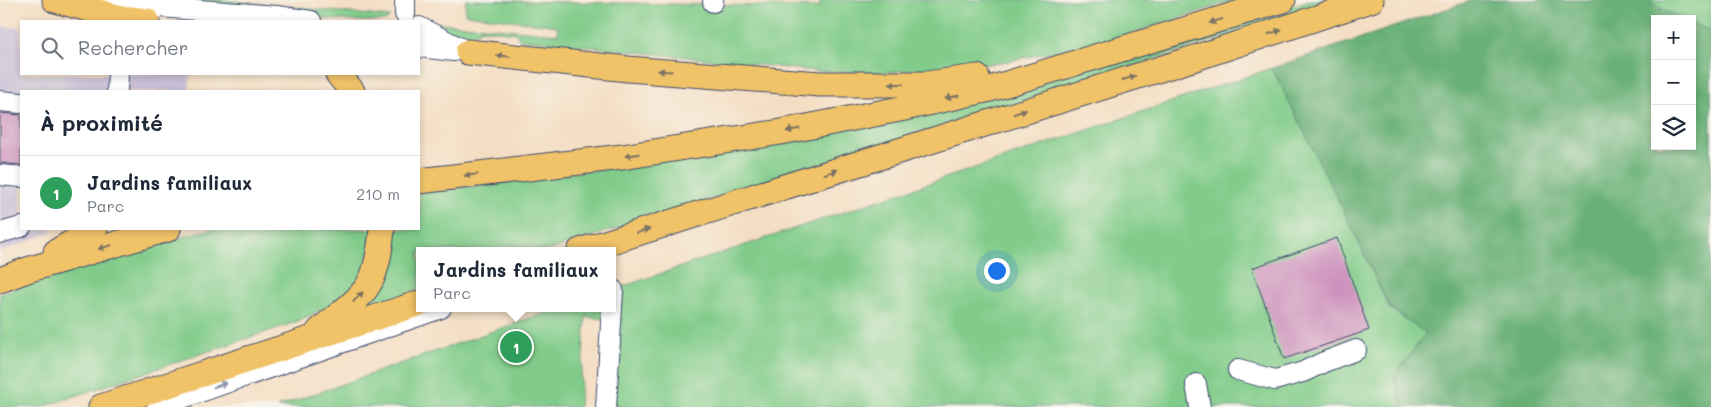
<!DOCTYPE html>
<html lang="fr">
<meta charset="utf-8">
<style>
body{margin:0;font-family:Mali,sans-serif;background:#f6f6f7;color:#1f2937}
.controls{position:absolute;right:15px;top:15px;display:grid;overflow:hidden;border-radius:0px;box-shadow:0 2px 8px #0003}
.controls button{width:45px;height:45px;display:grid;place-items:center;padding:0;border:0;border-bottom:1px solid #e0e1e3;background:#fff;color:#1f2937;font:25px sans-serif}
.you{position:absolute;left:996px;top:270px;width:18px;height:18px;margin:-12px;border:4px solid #fff;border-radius:50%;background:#1a73e8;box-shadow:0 0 0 8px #1a73e833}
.badge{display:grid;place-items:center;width:32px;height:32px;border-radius:50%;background:#d1495b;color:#fff;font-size:16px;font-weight:700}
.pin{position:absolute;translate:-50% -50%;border:2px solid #fff;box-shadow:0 1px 5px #0006}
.popup{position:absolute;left:416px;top:247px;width:200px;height:65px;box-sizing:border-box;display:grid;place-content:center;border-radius:0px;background:#fff;filter:drop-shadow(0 1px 4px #0005);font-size:16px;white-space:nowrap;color:#747a83}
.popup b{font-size:19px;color:#1f2937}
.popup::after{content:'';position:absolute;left:50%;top:100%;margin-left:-10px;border:10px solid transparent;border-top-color:#fff}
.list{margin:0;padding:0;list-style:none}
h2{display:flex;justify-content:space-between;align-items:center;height:65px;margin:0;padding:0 20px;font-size:21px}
h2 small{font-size:16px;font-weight:400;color:#747a83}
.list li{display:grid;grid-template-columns:32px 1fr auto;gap:15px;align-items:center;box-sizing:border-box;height:75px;padding:0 20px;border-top:1px solid #e0e1e3}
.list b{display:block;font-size:19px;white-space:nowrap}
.list p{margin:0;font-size:16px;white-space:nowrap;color:#747a83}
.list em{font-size:16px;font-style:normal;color:#747a83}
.icon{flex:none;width:28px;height:28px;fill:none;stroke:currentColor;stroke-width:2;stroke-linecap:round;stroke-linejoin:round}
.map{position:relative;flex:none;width:1711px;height:407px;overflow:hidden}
.search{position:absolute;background:#fff;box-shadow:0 2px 8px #0003;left:20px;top:20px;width:400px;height:55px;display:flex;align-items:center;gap:12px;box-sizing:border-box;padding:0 18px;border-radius:0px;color:#747a83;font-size:19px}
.panel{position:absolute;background:#fff;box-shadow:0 2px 8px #0003;left:20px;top:90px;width:400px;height:140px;border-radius:0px}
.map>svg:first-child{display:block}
.industrial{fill:#c9bfd7}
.green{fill:#81cc8a;stroke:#4e7e74}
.forest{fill:#68b076;stroke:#42706a}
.building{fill:#cd92bd}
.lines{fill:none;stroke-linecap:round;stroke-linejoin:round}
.minor-casing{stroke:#3c496d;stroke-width:22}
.major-casing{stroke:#3c496d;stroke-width:27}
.minor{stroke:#fff;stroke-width:20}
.major{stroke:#f1c369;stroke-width:25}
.oneway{fill:#7b7263}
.oneway2{fill:#8d97ae}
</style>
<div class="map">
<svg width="1711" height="407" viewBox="0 0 1711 407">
<rect width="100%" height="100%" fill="#f7f3e8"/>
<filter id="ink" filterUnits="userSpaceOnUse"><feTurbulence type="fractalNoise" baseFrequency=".02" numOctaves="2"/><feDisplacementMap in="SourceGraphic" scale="10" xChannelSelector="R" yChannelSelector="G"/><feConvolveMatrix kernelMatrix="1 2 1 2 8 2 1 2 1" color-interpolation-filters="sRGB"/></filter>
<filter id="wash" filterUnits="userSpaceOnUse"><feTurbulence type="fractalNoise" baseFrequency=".0096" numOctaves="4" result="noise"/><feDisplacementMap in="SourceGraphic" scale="20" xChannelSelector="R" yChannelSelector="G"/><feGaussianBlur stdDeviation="1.12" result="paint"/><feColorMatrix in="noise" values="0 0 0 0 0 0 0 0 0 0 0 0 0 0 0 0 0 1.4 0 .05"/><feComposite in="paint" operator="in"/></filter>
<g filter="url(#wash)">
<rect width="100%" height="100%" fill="#f4dec3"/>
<polygon class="industrial" points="0,26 21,28 21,74 191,74 189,91 21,91 21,229 51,229 52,232 0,252"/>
<g class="green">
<polygon points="143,0 221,0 390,17 385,21 350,21"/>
<polygon points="466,0 820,7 820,0 1236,0 1106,41 998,63 877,73 815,71 519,39 516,33 481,29 475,34 431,29 421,21 558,34 557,26 465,14"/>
<polygon points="1311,0 1342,0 546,251 420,251 420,290 369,306 383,278 392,229 419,229 419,193 619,167 1233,24"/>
<path d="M 1649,0 L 1711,0 L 1711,31 L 1692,23 L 1692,19 C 1676,19 1661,10 1649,0 Z"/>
<polygon points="1272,68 1343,209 1389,308 1426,333 1394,376 1403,407 607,407 612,320 586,317 579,407 277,407 559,308 612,308 612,290"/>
<polygon points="216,229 373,229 366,272 336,303 296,322 42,407 0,407 0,294 34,281 199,232"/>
</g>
<polygon class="forest" points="1473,0 1649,0 1657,8 1683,19 1655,19 1655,146 1692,146 1692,23 1711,31 1711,407 1403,407 1394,376 1426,333 1390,308 1343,209 1272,68"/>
<g id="blocks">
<g class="building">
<polygon points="0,113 21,115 21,165 0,163"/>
<polygon points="1337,238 1369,330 1284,359 1252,268"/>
</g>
</g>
</g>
<g filter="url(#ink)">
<use href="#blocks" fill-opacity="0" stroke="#3c496d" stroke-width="1"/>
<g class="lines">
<g class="minor-casing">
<g id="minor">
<polyline points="405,0 405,14"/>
<polyline points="94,2 277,16 311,21"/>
<polyline points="713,2 713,0"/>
<polyline points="419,27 468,52"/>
<polyline points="419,47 454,51"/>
<polyline points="117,91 118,74"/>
<polyline points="0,101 21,103"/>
<polyline points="0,175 21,177"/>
<polyline points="0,233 21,227"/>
<polyline points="1238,370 1275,380 1303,372 1324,362 1356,350"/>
<polyline points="1196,384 1200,407"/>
<polyline points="157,407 441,308"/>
<polyline points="606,407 613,290"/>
</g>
</g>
<g class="major-casing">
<g id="major">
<polyline points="55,0 121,18 147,21"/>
<polyline points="468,52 628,69 820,84 927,84 977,77"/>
<polyline points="338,74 352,91"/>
<polyline points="419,181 622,157 781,132 900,109 990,89 1283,0"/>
<polyline points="580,251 1195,58 1371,0"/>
<polyline points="56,252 95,229"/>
<polyline points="0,280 27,270 168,229"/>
<path d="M 319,331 C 336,316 359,302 370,282 C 377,270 381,243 382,229"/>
<polyline points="101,407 420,303"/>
</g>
</g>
<use href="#minor" class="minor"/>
<use href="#major" class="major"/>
</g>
<defs><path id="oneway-solid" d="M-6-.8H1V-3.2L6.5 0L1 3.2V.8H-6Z" transform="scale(1.25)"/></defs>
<g class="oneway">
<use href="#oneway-solid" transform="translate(1216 21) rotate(163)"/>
<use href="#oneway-solid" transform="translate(1275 32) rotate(-18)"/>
<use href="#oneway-solid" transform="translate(503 56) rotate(-174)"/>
<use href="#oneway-solid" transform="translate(665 71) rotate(-176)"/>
<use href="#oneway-solid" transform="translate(1129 78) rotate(-17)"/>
<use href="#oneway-solid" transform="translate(896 84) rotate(180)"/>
<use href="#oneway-solid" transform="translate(952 97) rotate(168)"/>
<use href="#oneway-solid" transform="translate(1020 112) rotate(-18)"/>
<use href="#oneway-solid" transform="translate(793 130) rotate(169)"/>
<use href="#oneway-solid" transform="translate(632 155) rotate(171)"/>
<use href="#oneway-solid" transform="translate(831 172) rotate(-18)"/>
<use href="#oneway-solid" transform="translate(471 175) rotate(173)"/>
<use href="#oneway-solid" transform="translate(643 231) rotate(-17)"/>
<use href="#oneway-solid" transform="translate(105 247) rotate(164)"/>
<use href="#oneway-solid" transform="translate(358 297) rotate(-45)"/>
</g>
<use class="oneway2" href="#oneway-solid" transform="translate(220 385) rotate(-19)"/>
</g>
</svg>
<div class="controls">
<button>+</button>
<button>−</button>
<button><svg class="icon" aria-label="layers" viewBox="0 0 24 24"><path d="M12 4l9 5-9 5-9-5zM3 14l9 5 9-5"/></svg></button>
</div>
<div class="you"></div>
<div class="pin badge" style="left:516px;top:347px;background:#2e9e5b">1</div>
<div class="popup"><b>Jardins familiaux</b>Parc</div>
<div class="search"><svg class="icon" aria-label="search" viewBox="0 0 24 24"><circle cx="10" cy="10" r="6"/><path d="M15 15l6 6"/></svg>Rechercher</div>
<section class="panel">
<h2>À proximité<small></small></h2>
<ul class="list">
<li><span class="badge" style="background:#2e9e5b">1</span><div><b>Jardins familiaux</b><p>Parc</p></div><em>210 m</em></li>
</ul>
</section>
</div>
